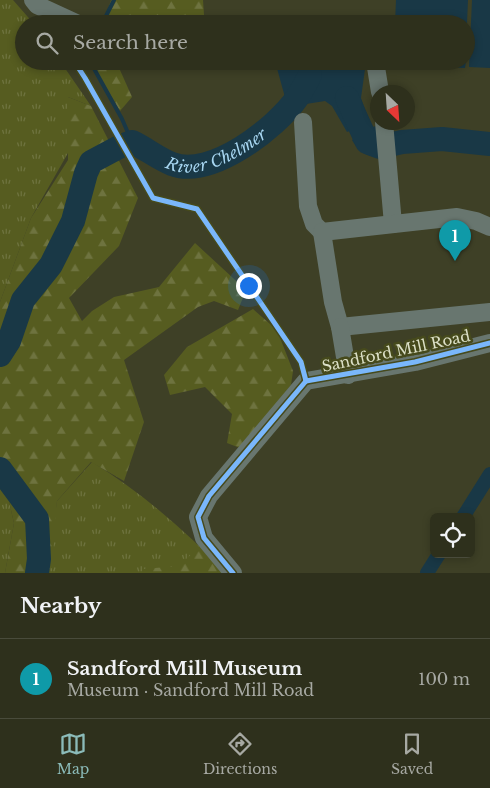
<!DOCTYPE html>
<meta charset="utf-8">
<style>
body{margin:0;font-family:"Libre Baskerville",serif;background:#363825;color:#f1f3f6}
.controls{position:absolute;right:15px;bottom:15px;display:grid;overflow:hidden;border-radius:8px;box-shadow:0 2px 8px #0003}
.controls button{width:45px;height:45px;display:grid;place-items:center;padding:0;border:0;border-bottom:1px solid #494b3b;background:#2e301c;color:#f1f3f6;font:25px sans-serif}
.compass{position:absolute;left:370px;top:85px;width:45px;height:45px;border-radius:50%;background:#2e301c;box-shadow:0 2px 8px #0003;rotate:155deg}
.you{position:absolute;left:248px;top:285px;width:18px;height:18px;margin:-12px;border:4px solid #fff;border-radius:50%;background:#1a73e8;box-shadow:0 0 0 8px #1a73e833}
.badge{display:grid;place-items:center;width:32px;height:32px;border-radius:50%;background:#8bbbb9;color:#fff;font-size:16px;font-weight:700}
.pin{position:absolute;translate:-50% -41px;filter:drop-shadow(0 1px 2px #0008)}
.pin::after{content:'';position:absolute;top:26px;width:18px;height:15px;background:inherit;clip-path:polygon(0 0,100% 0,50% 100%)}
.list{margin:0;padding:0;list-style:none}
h2{display:flex;justify-content:space-between;align-items:center;height:65px;margin:0;padding:0 20px;font-size:21px}
h2 small{font-size:16px;font-weight:400;color:#a7a9a3}
.list li{display:grid;grid-template-columns:32px 1fr auto;gap:15px;align-items:center;box-sizing:border-box;height:80px;padding:0 20px;border-top:1px solid #494b3b}
.list b{display:block;font-size:19px;white-space:nowrap}
.list p{margin:0;font-size:16px;white-space:nowrap;color:#a7a9a3}
.list em{font-size:16px;font-style:normal;color:#a7a9a3}
.icon{flex:none;width:28px;height:28px;fill:none;stroke:currentColor;stroke-width:2;stroke-linecap:round;stroke-linejoin:round}
.map{position:relative;flex:none;width:490px;height:573px;overflow:hidden}
.search{position:absolute;background:#2e301c;box-shadow:0 2px 8px #0003;left:15px;right:15px;top:15px;height:55px;display:flex;align-items:center;gap:12px;box-sizing:border-box;padding:0 18px;border-radius:28px;color:#a7a9a3;font-size:19px}
.sheet{height:145px;background:#2e301c}
nav{display:flex;justify-content:space-around;align-items:center;box-sizing:border-box;height:70px;border-top:1px solid #494b3b;background:#2e301c;font-size:14px;color:#a7a9a3}
nav a{display:grid;justify-items:center;gap:2px}
nav .on{color:#8bbbb9}
.map>svg:first-child{display:block}
.grass{fill:url(#grass-tufts)}
.forest{fill:url(#forest-firs)}
.water{fill:#193846}
.lines{fill:none;stroke-linecap:round;stroke-linejoin:round}
.stream{stroke:#193846;stroke-width:4}
.canal{stroke:#193846;stroke-width:14}
.river{stroke:#193846;stroke-width:24}
.minor{stroke:#68766f;stroke-width:18}
.cycleway-casing{stroke:#464a1c;stroke-width:8}
.cycleway{stroke:#7ab7fb;stroke-width:5}
.labels{text-anchor:middle;dominant-baseline:central;stroke-width:5;stroke-linejoin:round;paint-order:stroke}
.street-label{font-size:15px;fill:#dce0c7;stroke:#464a1c}
.water-label{font-size:16px;font-style:italic;fill:#a7d6f1;stroke:#464a1c}
</style>
<div class="map">
<svg width="490" height="573" viewBox="0 0 490 573">
<defs>
<pattern id="grass-tufts" width="24" height="20" patternUnits="userSpaceOnUse" patternTransform="scale(1.25)"><rect width="24" height="20" fill="#565c20"/><path d="M3 7l-1-3M5 7V3M7 7l1-3M15 17l-1-3M17 17v-4M19 17l1-3" fill="none" stroke="#6e733f"/></pattern>
<pattern id="forest-firs" width="22" height="20" patternUnits="userSpaceOnUse" patternTransform="scale(1.25)"><rect width="22" height="20" fill="#565c20"/><path d="M5 1l3.5 6h-7zM16 11l3.5 6h-7z" fill="#6e733f"/></pattern>
</defs>
<rect width="100%" height="100%" fill="#3e4026"/>
<g class="grass">
<polygon points="0,0 13,0 34,24 24,24 24,61 60,61 91,106 68,97 68,153 31,218 0,302"/>
<path d="M 92,462 C 141,492 186,531 226,573 L 42,573 L 48,570 L 57,501 Z"/>
<polygon points="0,463 14,523 5,573 0,573"/>
</g>
<g class="forest">
<polygon points="111,0 203,0 204,15 139,17 129,24 103,24"/>
<polygon points="90,61 116,61 132,97 120,111"/>
<polygon points="68,97 91,106 138,198 119,246 69,298 82,321 92,311 114,297 159,287 195,243 246,290 238,310 214,301 198,307 124,360 144,422 124,481 91,462 57,501 52,568 42,573 5,573 14,523 0,463 0,302 31,218 68,160"/>
<polygon points="253,309 277,330 293,371 291,385 240,448 227,443 232,414 205,387 170,395 164,375 187,347"/>
<polygon points="200,546 226,573 141,573 143,569 179,566"/>
</g>
<g class="water">
<polygon points="396,0 468,0 466,47 466,24 395,24"/>
<polygon points="472,0 490,0 490,68 469,67"/>
<polygon points="275,61 359,61 365,69 361,98 367,115 367,124 347,132 332,106 325,101 306,104 286,101"/>
<polygon points="394,61 466,61 465,68 394,65"/>
<path d="M 375,126 L 382,138 L 383,157 C 367,157 360,154 352,140 Z"/>
</g>
<g class="lines">
<g class="stream">
<polyline points="102,24 114,0"/>
<polyline points="93,61 92,65 122,119 132,142"/>
</g>
<g class="canal">
<polyline points="463,517 490,474"/>
<polyline points="427,573 439,554"/>
</g>
<g class="river">
<polyline points="347,98 367,142 380,147 402,142 442,139 490,144"/>
<path id="s1" d="M 0,355 L 9,341 L 23,300 L 51,265 L 73,221 L 86,173 L 91,162 L 121,146 L 132,142 C 145,148 159,159 172,164 C 211,179 276,128 297,98 C 302,91 306,82 310,75"/>
<polyline points="0,469 37,519 39,559 37,573"/>
</g>
<g class="minor">
<polyline points="33,0 37,5 78,24"/>
<polyline points="264,24 331,24"/>
<polyline points="375,61 380,92"/>
<polyline points="303,122 308,206 314,224 322,232"/>
<polyline points="384,122 393,224"/>
<polyline points="490,227 476,221 457,217 322,232 333,302 340,327 490,312"/>
<polyline points="340,327 348,375"/>
<polyline points="233,573 204,538 198,517 209,496 306,381 415,362 490,343"/>
</g>
<g class="cycleway-casing">
<g id="cycleway">
<polyline points="74,61 85,78 153,198 197,209 301,362 306,381"/>
<polyline points="306,381 415,362 490,343"/>
<polyline points="233,573 204,538 198,517 209,496 306,381"/>
</g>
</g>
<use href="#cycleway" class="cycleway"/>
</g>
<g class="labels">
<g class="street-label">
<text transform="translate(396 351) rotate(-12)">Sandford Mill Road</text>
</g>
<g class="water-label">
<text stroke="none"><textPath href="#s1" startOffset="355">River Chelmer</textPath></text>
</g>
</g>
</svg>
<div class="controls">
<button><svg class="icon" aria-label="locate" viewBox="0 0 24 24"><circle cx="12" cy="12" r="6"/><path d="M12 2v4M12 18v4M2 12h4M18 12h4"/></svg></button>
</div>
<svg class="compass" viewBox="-18 -18 36 36"><path d="M0-13l5 13h-10z" fill="#e53935"/><path d="M0 13l5-13h-10z" fill="#a7a9a3"/></svg>
<div class="you"></div>
<div class="pin badge" style="left:455px;top:261px;background:#0f9aa8">1</div>
<div class="search"><svg class="icon" aria-label="search" viewBox="0 0 24 24"><circle cx="10" cy="10" r="6"/><path d="M15 15l6 6"/></svg>Search here</div>
</div>
<section class="sheet">
<h2>Nearby<small></small></h2>
<ul class="list">
<li><span class="badge" style="background:#0f9aa8">1</span><div><b>Sandford Mill Museum</b><p>Museum · Sandford Mill Road</p></div><em>100 m</em></li>
</ul>
</section>
<nav>
<a class="on"><svg class="icon" aria-label="map" viewBox="0 0 24 24"><path d="M3 6l6-2 6 2 6-2v14l-6 2-6-2-6 2zM9 4v14M15 6v14"/></svg>Map</a>
<a><svg class="icon" aria-label="directions" viewBox="0 0 24 24"><path d="M12 3l9 9-9 9-9-9zM9 14v-3h6M13 9l2 2-2 2"/></svg>Directions</a>
<a><svg class="icon" aria-label="saved" viewBox="0 0 24 24"><path d="M7 4h10v16l-5-4-5 4z"/></svg>Saved</a>
</nav>
